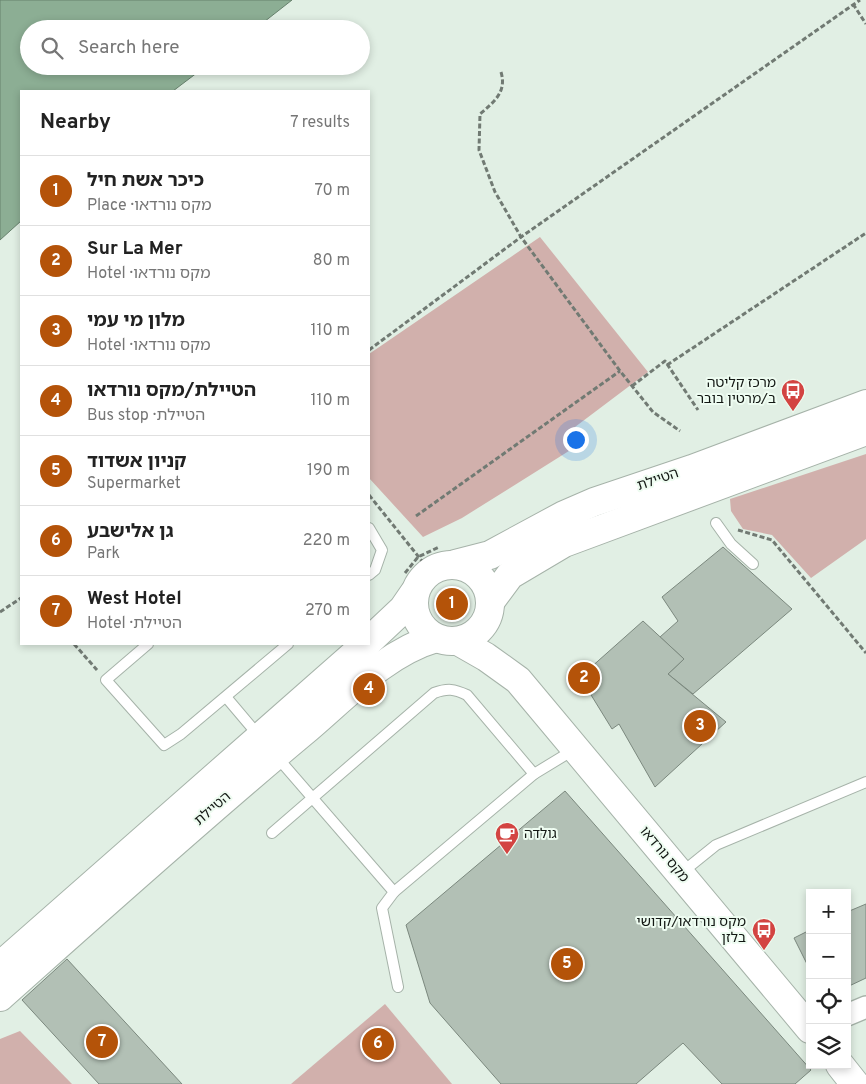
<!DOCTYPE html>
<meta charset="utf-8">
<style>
body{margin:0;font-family:Overpass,"Noto Sans Hebrew",sans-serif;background:#f6f6f6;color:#222}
.controls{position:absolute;right:15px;bottom:15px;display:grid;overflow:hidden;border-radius:0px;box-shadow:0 2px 8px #0003}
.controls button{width:45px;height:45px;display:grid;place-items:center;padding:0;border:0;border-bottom:1px solid #e0e0e0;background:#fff;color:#222;font:25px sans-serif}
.you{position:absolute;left:575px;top:439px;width:18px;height:18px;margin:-12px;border:4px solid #fff;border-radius:50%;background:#1a73e8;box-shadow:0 0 0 8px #1a73e833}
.badge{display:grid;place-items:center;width:32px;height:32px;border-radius:50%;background:#b45309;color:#fff;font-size:16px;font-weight:700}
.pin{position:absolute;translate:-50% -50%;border:2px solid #fff;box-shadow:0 1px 5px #0006}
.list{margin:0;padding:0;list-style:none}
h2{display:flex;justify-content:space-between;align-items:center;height:65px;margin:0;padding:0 20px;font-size:21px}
h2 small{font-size:16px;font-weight:400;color:#767676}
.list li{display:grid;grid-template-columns:32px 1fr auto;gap:15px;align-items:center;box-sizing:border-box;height:70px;padding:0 20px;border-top:1px solid #e0e0e0}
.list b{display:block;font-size:19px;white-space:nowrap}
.list p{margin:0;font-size:16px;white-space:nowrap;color:#767676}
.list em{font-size:16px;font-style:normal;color:#767676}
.icon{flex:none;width:28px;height:28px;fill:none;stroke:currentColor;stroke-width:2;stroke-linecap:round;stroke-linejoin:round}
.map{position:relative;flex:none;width:866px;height:1084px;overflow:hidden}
.search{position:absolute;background:#fff;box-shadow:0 2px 8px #0003;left:20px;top:20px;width:350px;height:55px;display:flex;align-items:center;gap:12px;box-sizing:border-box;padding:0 18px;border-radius:28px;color:#767676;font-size:19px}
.panel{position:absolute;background:#fff;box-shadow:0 2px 8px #0003;left:20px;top:90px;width:350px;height:555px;border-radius:0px}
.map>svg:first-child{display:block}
.green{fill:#d1b0ac}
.water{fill:#8cae94;stroke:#67816d}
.building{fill:#b2c0b5;stroke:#7b887e}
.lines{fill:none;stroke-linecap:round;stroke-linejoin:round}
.lane-casing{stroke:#a6b3a9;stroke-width:12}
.street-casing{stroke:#a6b3a9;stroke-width:24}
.secondary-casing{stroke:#a6b3a9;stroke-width:30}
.path{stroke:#717a73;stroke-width:3;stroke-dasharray:5 2.5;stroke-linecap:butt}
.lane{stroke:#fff;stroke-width:10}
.street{stroke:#fff;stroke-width:21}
.secondary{stroke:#fff;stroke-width:28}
.labels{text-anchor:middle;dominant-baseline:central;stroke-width:4;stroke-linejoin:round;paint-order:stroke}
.poi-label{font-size:14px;fill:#121713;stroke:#eefcf1;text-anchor:end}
.street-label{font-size:14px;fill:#121713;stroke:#eefcf1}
</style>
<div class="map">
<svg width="866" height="1084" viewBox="0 0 866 1084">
<rect width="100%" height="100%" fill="#e1efe4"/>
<g class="green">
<polygon points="540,237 648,372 571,430 580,444 462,518 423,537 369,478 369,354"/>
<polygon points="866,454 866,539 811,578 772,535 743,529 731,511 730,499"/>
<polygon points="385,1004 452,1084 291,1084"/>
<polygon points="20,1031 72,1084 0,1084 0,1039"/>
</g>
<polygon class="water" points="0,0 292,0 255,29 29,29 29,66 206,66 173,91 21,91 21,221 0,240"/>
<g class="building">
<polygon points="723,547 792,609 693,694 668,674 684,659 660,637 678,621 662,597"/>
<polygon points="643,621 684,659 668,674 726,722 655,787 619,724 612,729 580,677"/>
<polygon points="565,791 811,1070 795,1084 722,1084 683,1043 636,1084 501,1084 430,1003 406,925"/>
<polygon points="866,904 866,978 847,987 847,912"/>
<polygon points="810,930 810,970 794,938"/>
<polygon points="67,959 182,1084 99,1084 22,1000"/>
</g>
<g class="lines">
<g class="lane-casing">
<g id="lane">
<polyline points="716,523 731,544 753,564"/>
<polyline points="369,528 382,550 375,570 369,575"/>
<polyline points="148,644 106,680 164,745 181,734 288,644"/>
<polyline points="226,697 259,736"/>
<polyline points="277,757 394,892 382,908 398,987"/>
<path d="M 272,833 L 434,693 C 448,688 454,689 467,695 L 534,774"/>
<polyline points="680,874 716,845 866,782"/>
<polyline points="394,892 534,774 575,749"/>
</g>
</g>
<g class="street-casing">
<polyline id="street" points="847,1015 866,1007"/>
</g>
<g class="secondary-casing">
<g id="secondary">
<polyline points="455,564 490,555 564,515 594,502 692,469 866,404"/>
<circle cx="452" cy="603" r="38"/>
<polyline points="490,602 510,575 564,543 866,431"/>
<polyline points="369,641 403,609 414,593"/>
<polyline points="458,641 486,657 518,680 810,1029"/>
<polyline points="0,966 366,644"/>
<path d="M 0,997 C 100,908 199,819 302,733 C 343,699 384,653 436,638"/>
<polyline points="840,1065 855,1084"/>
</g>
</g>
<g class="path">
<polyline points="853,4 866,24"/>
<path d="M 501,72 C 507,92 494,102 480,114 L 479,150 L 495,192 L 521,237 L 620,371 L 653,412 L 680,431"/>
<polyline points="369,350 521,237 860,0"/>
<polyline points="667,365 866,233"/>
<polyline points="632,386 665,361 698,410"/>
<polyline points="369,495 430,571"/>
<polyline points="416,516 620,371"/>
<polyline points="738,530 772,540 866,653"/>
<polyline points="405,573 418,557 439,547"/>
<polyline points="0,612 21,598"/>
<polyline points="74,644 97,670"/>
</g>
<use href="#lane" class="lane"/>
<use href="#street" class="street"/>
<use href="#secondary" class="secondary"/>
</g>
<defs>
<g id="bus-pin" transform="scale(1.25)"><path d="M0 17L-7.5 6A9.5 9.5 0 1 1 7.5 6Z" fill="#d34442" stroke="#eefcf1"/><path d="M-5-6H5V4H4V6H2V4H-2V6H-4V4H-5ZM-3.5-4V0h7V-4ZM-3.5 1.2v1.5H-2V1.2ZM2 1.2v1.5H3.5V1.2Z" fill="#fff"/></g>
<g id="cafe-pin" transform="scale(1.25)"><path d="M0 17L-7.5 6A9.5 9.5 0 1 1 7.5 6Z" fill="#d34442" stroke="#eefcf1"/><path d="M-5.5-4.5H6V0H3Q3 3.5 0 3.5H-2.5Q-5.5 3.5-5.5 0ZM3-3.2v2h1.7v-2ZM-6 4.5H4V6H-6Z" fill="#fff"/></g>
</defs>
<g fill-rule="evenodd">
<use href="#bus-pin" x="793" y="391"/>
<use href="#cafe-pin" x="507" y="834"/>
<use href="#bus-pin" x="764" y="930"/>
</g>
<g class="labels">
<g class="poi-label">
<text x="776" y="383">מרכז קליטה<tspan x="776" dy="16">ב/מרטין בובר</tspan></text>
<text x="524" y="834" text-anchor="start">גולדה</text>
<text x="746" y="922">מקס נורדאו/קדושי<tspan x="746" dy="16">בלזן</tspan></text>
</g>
<g class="street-label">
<text transform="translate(658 480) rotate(-19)">הטיילת</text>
<text transform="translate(213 809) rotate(-41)">הטיילת</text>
<text transform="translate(664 855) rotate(50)">מקס נורדאו</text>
</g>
</g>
</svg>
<div class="controls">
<button>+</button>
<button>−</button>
<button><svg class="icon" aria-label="locate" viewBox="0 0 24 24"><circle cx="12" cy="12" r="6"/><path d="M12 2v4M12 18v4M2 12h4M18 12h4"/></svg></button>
<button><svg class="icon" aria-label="layers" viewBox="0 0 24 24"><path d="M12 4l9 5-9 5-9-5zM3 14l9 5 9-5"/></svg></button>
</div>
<div class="you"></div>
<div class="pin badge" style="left:452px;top:604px">1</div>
<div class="pin badge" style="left:584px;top:678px">2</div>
<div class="pin badge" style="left:700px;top:726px">3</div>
<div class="pin badge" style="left:369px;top:689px">4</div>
<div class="pin badge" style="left:567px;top:964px">5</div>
<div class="pin badge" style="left:378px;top:1044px">6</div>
<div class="pin badge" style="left:102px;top:1042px">7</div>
<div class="search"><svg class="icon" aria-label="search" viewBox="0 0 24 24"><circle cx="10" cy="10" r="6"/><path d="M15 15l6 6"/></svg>Search here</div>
<section class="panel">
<h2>Nearby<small>7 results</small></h2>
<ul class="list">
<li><span class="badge">1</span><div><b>כיכר אשת חיל</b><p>Place · מקס נורדאו</p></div><em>70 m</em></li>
<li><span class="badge">2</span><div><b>Sur La Mer</b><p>Hotel · מקס נורדאו</p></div><em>80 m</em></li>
<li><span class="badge">3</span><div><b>מלון מי עמי</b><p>Hotel · מקס נורדאו</p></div><em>110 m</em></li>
<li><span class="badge">4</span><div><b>הטיילת/מקס נורדאו</b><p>Bus stop · הטיילת</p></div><em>110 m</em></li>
<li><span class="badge">5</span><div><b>קניון אשדוד</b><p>Supermarket</p></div><em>190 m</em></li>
<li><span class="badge">6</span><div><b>גן אלישבע</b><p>Park</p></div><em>220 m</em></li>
<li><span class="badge">7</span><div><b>West Hotel</b><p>Hotel · הטיילת</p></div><em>270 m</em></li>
</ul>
</section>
</div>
